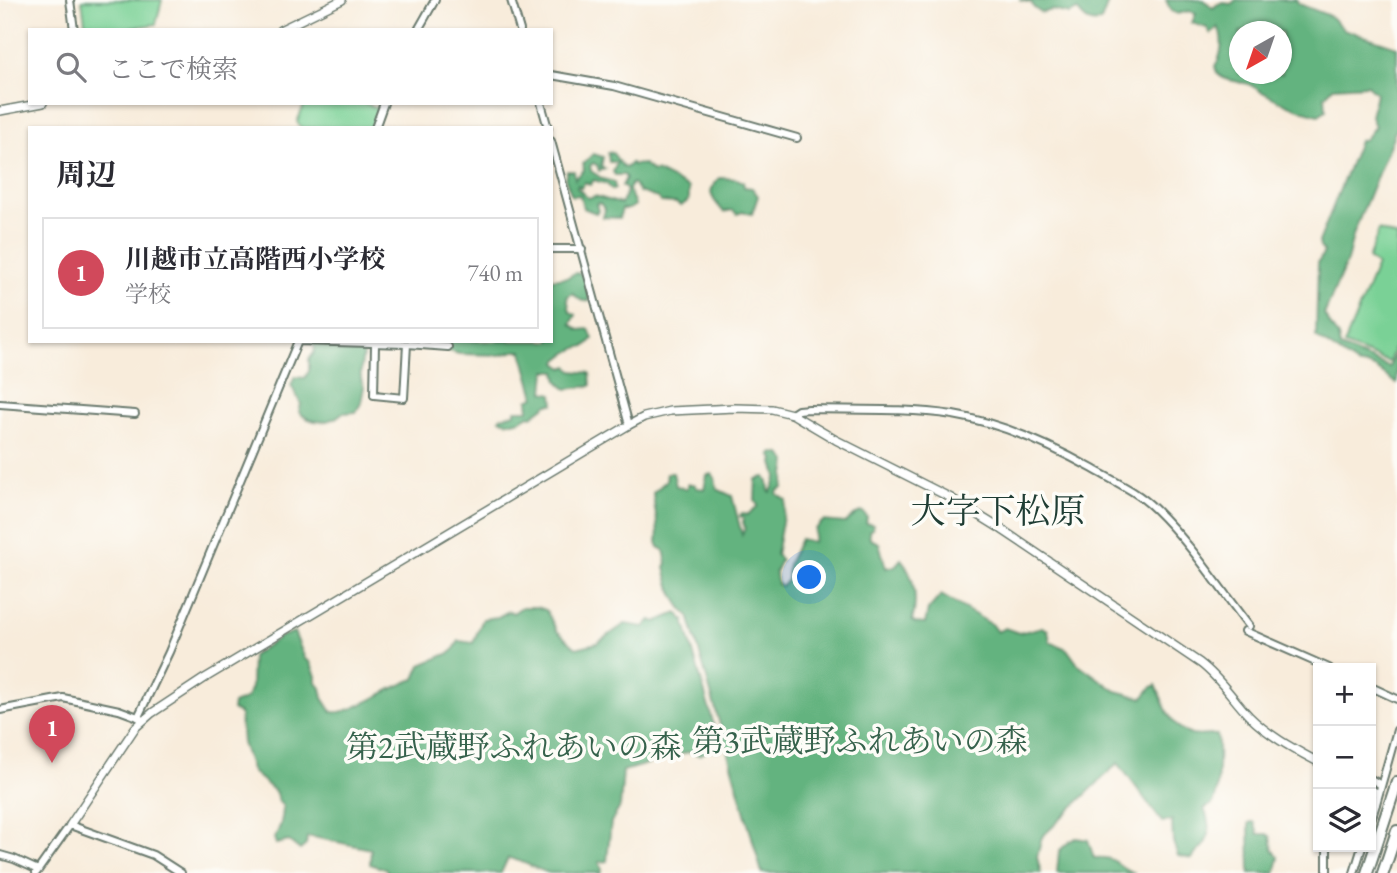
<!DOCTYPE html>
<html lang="ja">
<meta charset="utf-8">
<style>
body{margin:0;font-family:"EB Garamond","Noto Serif JP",serif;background:#f7f7f7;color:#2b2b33}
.controls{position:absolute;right:21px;bottom:21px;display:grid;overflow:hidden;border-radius:0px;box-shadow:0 2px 5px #0004}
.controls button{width:63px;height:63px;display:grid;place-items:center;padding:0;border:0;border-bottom:2px solid #e1e1e2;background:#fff;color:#2b2b33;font:35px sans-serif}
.compass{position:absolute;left:1229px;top:21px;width:63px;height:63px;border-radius:50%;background:#fff;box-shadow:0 2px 5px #0004;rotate:220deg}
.you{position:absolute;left:810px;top:578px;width:24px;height:24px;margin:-18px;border:5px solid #fff;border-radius:50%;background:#1a73e8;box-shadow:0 0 0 10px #1a73e833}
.badge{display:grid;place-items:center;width:46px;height:46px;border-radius:50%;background:#d1495b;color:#fff;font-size:23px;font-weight:700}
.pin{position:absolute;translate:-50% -58px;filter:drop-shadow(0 2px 4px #0008)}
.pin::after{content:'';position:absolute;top:37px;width:24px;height:21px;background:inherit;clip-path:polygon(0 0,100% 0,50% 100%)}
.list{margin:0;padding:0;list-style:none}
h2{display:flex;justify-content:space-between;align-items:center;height:91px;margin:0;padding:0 28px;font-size:30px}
h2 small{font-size:23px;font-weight:400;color:#7c7c81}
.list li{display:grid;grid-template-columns:46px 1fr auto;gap:21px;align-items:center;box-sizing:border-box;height:112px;margin:0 14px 14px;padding:0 14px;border:2px solid #e1e1e2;border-radius:0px}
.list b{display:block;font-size:26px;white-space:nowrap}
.list p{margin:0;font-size:23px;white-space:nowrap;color:#7c7c81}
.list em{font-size:23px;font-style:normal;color:#7c7c81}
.icon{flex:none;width:38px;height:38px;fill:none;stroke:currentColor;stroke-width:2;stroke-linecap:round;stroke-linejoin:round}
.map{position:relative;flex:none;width:1397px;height:873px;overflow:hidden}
.search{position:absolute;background:#fff;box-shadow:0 2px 5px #0004;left:28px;top:28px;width:525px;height:77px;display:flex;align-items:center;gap:18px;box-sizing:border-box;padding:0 24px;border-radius:0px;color:#7c7c81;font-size:26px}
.panel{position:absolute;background:#fff;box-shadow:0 2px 5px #0004;left:28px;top:126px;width:525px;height:217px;border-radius:0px}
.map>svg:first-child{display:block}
.green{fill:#7ad196;stroke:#4c8765;stroke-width:2}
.forest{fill:#63b37f;stroke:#41785a;stroke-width:2;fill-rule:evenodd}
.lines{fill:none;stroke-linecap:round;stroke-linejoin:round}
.minor-casing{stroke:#6b7a6e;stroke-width:10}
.tertiary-casing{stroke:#6b7a6e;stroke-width:10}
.motorway-casing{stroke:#6b7a6e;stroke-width:14}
.minor{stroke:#fff;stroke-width:6}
.tertiary{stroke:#fff;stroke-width:7}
.motorway{stroke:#fff;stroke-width:10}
.labels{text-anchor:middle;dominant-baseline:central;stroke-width:7;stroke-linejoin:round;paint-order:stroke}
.park-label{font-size:32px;fill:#36624c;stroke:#fdfcf7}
.quarter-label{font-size:35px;fill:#1f3d34;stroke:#fdfcf7}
</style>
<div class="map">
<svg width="1397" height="873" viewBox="0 0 1397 873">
<rect width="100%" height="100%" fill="#fdfcf7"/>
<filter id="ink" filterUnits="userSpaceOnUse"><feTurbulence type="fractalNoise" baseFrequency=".0143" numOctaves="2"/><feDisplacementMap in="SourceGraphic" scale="14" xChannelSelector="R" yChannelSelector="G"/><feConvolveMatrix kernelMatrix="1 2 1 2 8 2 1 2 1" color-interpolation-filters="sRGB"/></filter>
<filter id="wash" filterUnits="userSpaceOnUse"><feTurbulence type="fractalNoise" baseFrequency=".00686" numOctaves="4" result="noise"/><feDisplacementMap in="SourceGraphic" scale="28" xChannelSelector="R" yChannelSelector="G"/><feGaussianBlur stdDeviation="1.57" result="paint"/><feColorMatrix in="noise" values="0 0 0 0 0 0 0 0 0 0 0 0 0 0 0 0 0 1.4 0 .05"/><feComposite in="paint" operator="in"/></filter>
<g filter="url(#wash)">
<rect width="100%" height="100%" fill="#f8ecdb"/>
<g class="green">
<polygon points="82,0 162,0 156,24 115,30 86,30"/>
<polygon points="305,103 364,103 378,108 371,128 302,128 297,122"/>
<polygon points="1379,230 1397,237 1397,341 1389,362 1344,345 1377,265 1368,259"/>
</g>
<g class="forest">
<path d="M 1019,0 L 1109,0 L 1101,21 C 1089,26 1083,17 1077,10 L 1070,14 L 1052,10 L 1041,13 L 1033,7 L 1032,3 Z"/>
<path d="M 1166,0 L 1204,0 L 1213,8 C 1220,1 1222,3 1231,4 L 1236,0 L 1296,0 L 1299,4 L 1330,16 L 1343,29 L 1397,47 L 1397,127 L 1354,232 L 1347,261 L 1324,315 L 1338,337 L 1340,347 L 1389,367 L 1397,350 L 1397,384 C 1383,376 1376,363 1359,366 L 1316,337 L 1318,263 L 1324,252 L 1320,247 L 1319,242 L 1359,141 L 1365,139 L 1375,126 L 1371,117 L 1376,93 L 1367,85 L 1333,87 L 1325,96 L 1326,110 L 1319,115 C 1295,110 1272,98 1252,86 C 1243,80 1228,83 1220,76 C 1216,73 1216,70 1215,66 C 1222,56 1224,38 1218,27 L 1211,34 L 1207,28 L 1192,23 L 1196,13 L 1189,11 L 1178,14 L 1171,11 ZM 1240,32 L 1282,32 L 1282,74 L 1240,74 Z"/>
<polygon points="612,152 623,167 626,168 631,163 633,165 644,164 653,172 656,171 689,188 689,200 681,206 676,203 661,202 658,198 639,192 633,183 631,184 629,190 635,205 629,209 622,209 619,218 603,217 605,210 600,203 596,204 598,211 596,213 583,208 580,195 572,196 565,178 567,171 574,171 575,179 584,170 583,164 593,154 603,157 601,167 605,169 599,171 597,165 593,163 590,166 591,171 603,179 614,182 615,189 612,190 607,184 594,180 590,185 585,182 581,188 578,185 577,188 588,198 595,196 621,204 627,190 622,186 626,178 624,175 615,175 613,172 617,162 609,162 608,153"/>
<path d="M 719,178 L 737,179 L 743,182 L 744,187 L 752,188 L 758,196 L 752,214 L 743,212 L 737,214 L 732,210 L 725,212 C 722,211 720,207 717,204 C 708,192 710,190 719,178 Z"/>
<path d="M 575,273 L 584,274 L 590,301 C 580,302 579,299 573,293 L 567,297 L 570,312 L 576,315 L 571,324 L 579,330 L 589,329 L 593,339 L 586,346 C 576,347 566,353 558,360 L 557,363 L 564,368 L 568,366 L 572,371 L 590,373 L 591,386 L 567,389 C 557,382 558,381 556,371 L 546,371 L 544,392 L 553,394 L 554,404 L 548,404 L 532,416 L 529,415 C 521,421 509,425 500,419 L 501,417 L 515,413 L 515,410 L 529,410 L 528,400 L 535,397 L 522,351 L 515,351 L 501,355 L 459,354 L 446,350 L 437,341 L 551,341 L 551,279 L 568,277 Z"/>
<path d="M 310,341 L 381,341 L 377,350 L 366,350 C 361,359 358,378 364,387 L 361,403 L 356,412 L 342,413 C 330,424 311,425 299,412 L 301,404 L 291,385 L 295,377 L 305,378 L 309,371 L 309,359 L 314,353 L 315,347 Z"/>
<path d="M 773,453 L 781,454 L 787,461 L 783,488 L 778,490 L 777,494 L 786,500 L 776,555 L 781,560 L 775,572 L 778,585 L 782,586 L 787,580 L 788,564 L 800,539 L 813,542 L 815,529 L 823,521 L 845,523 L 858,513 L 863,512 L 867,517 L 866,523 L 873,525 L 873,528 L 869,531 L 870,539 L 879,543 L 886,568 L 895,566 L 901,559 C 915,575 918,602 912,621 L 915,623 L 925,624 L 928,610 L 941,595 L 991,624 L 997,632 L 1005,628 L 1019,633 L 1042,627 L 1048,630 L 1050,642 L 1067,649 L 1077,663 L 1116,691 L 1143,698 L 1151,688 L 1156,685 C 1165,705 1169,728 1193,735 C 1201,737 1209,734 1217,735 C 1219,746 1219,796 1213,803 C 1210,806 1207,807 1204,809 C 1209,819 1211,835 1204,845 C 1200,850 1195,853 1192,859 L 1178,856 L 1173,842 L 1172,820 L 1162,822 L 1118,763 L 1042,837 L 1037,857 L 1041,873 L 762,873 L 689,616 C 674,603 669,585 665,567 L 667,563 L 664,550 L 659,547 L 657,542 C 660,526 654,510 653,493 L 666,481 L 667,473 L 673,473 L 676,486 L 686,489 L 688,484 L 694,484 L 697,488 L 704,489 L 707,475 L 712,474 L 715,478 L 717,489 L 732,496 L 742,535 L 745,528 L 743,522 L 744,518 L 740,516 L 742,513 L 747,515 L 758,506 L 755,500 L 756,479 L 765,477 L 768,482 L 769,491 L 771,492 L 777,476 L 773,463 L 774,459 L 771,455 Z"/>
<path d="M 522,607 L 537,607 L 546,610 L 557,631 L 576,648 L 597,643 L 625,624 L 644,627 L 651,620 L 656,622 L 677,613 L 684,620 L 721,750 L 708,751 L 699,755 L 688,752 L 623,771 L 620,807 L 611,822 L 607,861 L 599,862 L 602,869 L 601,873 C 585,873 566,873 550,873 C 535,870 523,860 508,858 L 501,873 L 388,873 L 385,869 L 370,864 L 371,849 L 313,837 L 307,837 L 306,845 L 300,850 L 289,841 L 276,844 L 274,838 C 281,828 283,818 283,806 L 279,802 L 275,791 L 252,772 L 242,743 L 240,714 L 232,710 L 233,704 L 247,698 L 251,687 L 252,656 L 280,637 L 294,632 L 305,659 L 310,662 L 316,676 L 316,682 L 321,688 L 323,698 L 332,712 C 350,716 393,685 415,679 L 421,665 L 452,652 L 459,641 L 473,643 L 483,619 L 498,617 L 509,611 L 513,613 Z"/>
<polygon points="1251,822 1254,822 1258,834 1267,834 1271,837 1273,849 1279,858 1275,873 1250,873 1249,824"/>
<path d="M 1076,838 L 1088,840 L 1094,858 C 1120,856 1114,867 1135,873 L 1057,873 L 1059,851 L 1070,841 Z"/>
</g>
</g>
<g filter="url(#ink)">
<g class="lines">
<g class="minor-casing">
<g id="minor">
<polyline points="70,0 74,30"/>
<polyline points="511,0 520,30"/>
<polyline points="418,30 435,0"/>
<polyline points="551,75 614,86 797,138"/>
<polyline points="541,103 548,128"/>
<polyline points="375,128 384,103"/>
<polyline points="551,141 629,425"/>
<polyline points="551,249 582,249"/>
<polyline points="375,344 374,395 404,398 407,344"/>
<polyline points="0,404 135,414"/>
<path d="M 792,414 L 798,410 L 809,409 C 857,410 906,408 953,415 C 1002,423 1050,445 1093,469 C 1114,481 1138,492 1155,509 C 1191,544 1219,587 1249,626"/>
<polyline points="1245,631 1329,668"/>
<polyline points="1371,687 1397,699"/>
<polyline points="0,710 63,698 119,710 138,717"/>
<polyline points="142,720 138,717 169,652 298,341 407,344 448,347"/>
<polyline points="1371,779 1381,785"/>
<polyline points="1371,801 1376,804 1371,820"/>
<polyline points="1376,804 1397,730"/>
<polyline points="1327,847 1327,873"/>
<polyline points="0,855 14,859 38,870"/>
<polyline points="36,873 70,825 153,855 181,873"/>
<polyline points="1354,873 1362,847"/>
</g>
</g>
<g class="tertiary-casing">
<g id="tertiary">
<polyline points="280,30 342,0"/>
<polyline points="0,111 43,103"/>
<polyline points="1371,790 1377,793"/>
<path d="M 70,825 L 135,728 L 152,713 L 205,678 L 629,425 L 644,417 L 670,411 L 735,408 L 772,409 L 792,414 L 836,440 L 951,498 L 1001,529 L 1200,663 C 1220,678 1232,698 1249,716 C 1269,736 1294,749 1318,762"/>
</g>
</g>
<g class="motorway-casing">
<g id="motorway">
<polyline points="1367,873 1397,782"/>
<polyline points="1383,873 1397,831"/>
</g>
</g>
<use href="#minor" class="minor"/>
<use href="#tertiary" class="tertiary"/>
<use href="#motorway" class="motorway"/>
</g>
</g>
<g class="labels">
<g class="park-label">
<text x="860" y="741">第3武蔵野ふれあいの森</text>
<text x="514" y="747">第2武蔵野ふれあいの森</text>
</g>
<g class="quarter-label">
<text x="998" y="510">大字下松原</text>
</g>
</g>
</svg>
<div class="controls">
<button>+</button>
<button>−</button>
<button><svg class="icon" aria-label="layers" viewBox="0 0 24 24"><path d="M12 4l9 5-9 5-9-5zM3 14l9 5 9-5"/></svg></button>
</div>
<svg class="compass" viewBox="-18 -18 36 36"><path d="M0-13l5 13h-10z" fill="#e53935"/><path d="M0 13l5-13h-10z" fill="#7c7c81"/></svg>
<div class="you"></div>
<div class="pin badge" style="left:52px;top:763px">1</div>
<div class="search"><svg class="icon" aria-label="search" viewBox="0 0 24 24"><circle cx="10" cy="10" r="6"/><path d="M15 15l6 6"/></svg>ここで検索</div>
<section class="panel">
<h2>周辺<small></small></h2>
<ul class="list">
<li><span class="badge">1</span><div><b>川越市立高階西小学校</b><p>学校</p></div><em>740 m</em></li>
</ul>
</section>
</div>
